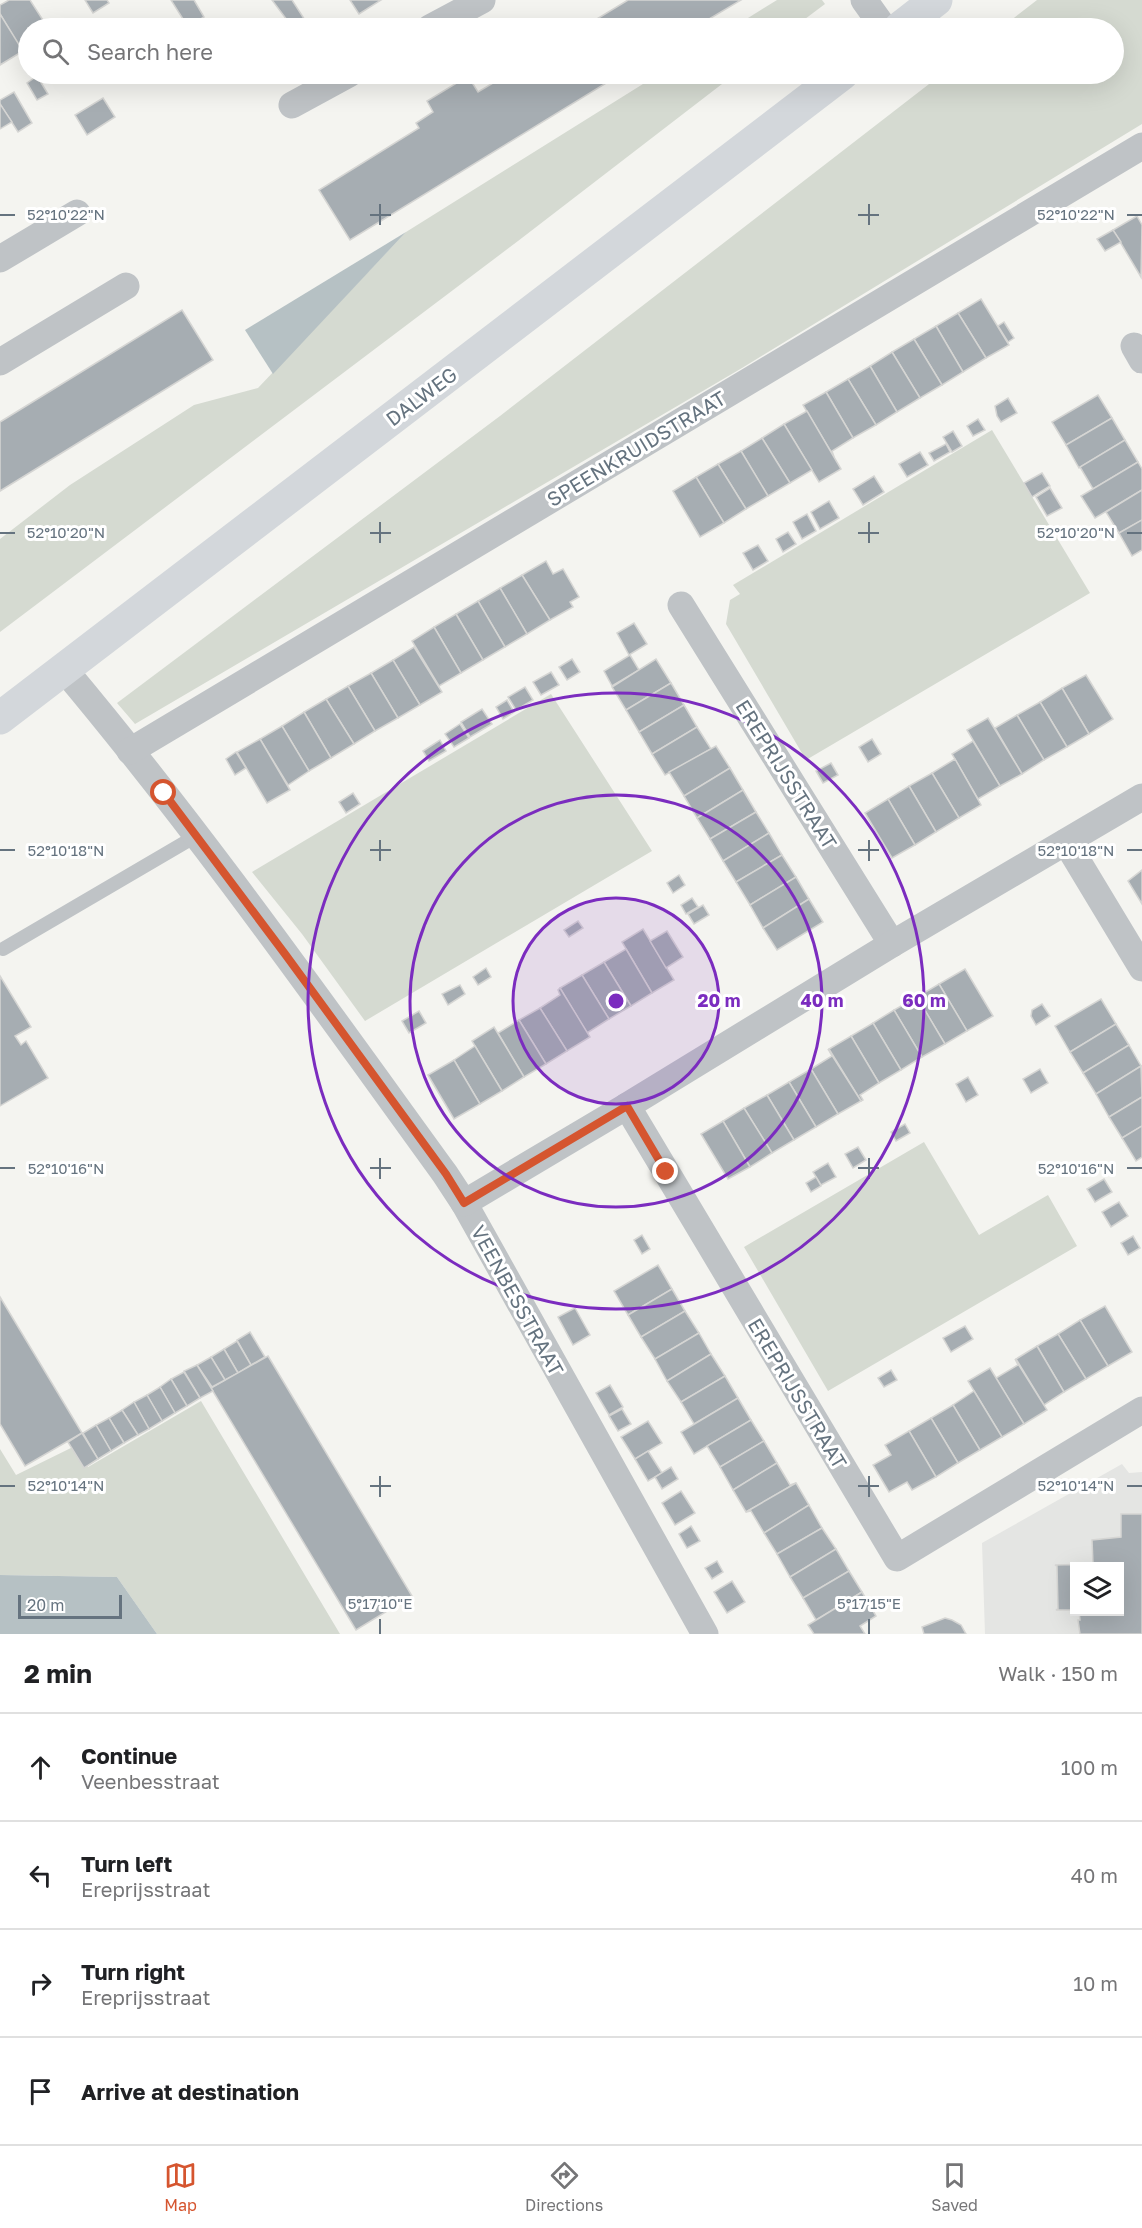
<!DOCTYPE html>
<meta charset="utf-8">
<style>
body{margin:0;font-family:"Golos Text",sans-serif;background:#f6f6f6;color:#202124}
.controls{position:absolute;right:18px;bottom:18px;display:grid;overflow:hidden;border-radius:0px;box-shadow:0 6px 24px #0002}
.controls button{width:54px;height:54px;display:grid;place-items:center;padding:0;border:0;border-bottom:2px solid #e0e0e0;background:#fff;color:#202124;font:30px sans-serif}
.scale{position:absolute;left:18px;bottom:15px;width:104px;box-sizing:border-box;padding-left:6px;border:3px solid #65737f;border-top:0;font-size:16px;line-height:21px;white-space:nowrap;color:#65737f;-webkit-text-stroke:4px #fff;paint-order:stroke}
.stop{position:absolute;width:18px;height:18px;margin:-14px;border:4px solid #d5552f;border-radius:50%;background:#fff}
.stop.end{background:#d5552f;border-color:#fff;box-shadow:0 2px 6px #0008}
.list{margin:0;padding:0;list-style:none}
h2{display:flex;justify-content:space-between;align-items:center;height:78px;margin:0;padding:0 24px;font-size:26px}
h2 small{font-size:20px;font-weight:400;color:#757577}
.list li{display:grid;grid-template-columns:39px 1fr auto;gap:18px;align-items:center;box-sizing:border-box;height:108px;padding:0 24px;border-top:2px solid #e0e0e0}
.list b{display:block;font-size:22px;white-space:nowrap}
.list p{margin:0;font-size:20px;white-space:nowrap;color:#757577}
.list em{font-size:20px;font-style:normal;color:#757577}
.icon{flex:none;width:33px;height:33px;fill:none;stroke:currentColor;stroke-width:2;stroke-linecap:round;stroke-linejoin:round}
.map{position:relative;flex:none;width:1142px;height:1634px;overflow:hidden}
.search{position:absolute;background:#fff;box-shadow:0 6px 24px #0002;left:18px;right:18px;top:18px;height:66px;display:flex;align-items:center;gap:15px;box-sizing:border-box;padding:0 21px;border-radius:33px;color:#757577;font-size:22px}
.sheet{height:510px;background:#fff}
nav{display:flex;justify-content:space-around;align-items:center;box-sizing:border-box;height:84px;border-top:2px solid #e0e0e0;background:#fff;font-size:16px;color:#757577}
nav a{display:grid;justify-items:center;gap:3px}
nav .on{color:#d5552f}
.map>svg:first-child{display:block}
.built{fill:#e4e5e3;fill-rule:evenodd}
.green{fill:#d5dad1}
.water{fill:#b6c1c4}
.building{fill:#a6adb2;stroke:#d5d5d3;stroke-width:1.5}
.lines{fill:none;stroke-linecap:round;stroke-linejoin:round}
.lane{stroke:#bfc3c6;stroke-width:14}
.street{stroke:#bfc3c6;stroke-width:27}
.secondary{stroke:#d3d7db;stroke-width:33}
.route{stroke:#d5552f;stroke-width:8}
.ticks{fill:none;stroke:#65737f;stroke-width:2}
.ring{fill:none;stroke:#7b2cbf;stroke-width:3}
.labels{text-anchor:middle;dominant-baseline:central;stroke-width:6;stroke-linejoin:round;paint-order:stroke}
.street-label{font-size:20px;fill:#65737f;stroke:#fff}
.ticks-label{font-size:15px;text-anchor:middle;fill:#65737f;stroke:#fff;stroke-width:6;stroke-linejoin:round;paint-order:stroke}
.centre{fill:#7b2cbf;stroke:#fff;stroke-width:3}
.ring-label{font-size:18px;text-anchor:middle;font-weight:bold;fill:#7b2cbf;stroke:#fff;stroke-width:6;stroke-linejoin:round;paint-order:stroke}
</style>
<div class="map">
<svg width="1142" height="1634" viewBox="0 0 1142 1634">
<rect width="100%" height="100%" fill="#f4f4f0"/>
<path class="built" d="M 1122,1464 L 1129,1473 L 1142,1472 L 1142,1634 L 985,1634 L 982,1543 ZM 1074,1566 L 1120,1566 L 1120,1612 L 1074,1612 Z"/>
<g class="green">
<polygon points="777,0 822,0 825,4 793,28 732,28"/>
<polygon points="1037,0 1142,0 1142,124 742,368 135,724 117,703 500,416 942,74 1114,74 1114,28 1001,28"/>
<polygon points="659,74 735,74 518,241 0,632 0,539 70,485 194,405 258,388 406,232"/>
<polygon points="992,430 1090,593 806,760 726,624 730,600 740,594 733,585"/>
<polygon points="551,694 652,851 365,1021 302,934 252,872"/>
<polygon points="924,1142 979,1235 1048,1195 1077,1246 828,1391 744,1247"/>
<polygon points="201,1401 340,1634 157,1634 117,1577 0,1575 0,1449 16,1475 77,1445 88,1467"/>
</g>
<g class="water">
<polygon points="406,232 273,374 245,330"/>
<polygon points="0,1575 117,1577 157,1634 0,1634"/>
</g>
<g class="building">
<polygon points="9,0 30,0 48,28 28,28 28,61 0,14 0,5"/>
<polygon points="85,0 107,0 109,3 93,13"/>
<polygon points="171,0 194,0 204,17 188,27"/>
<polygon points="272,0 292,0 310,28 293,28"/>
<polygon points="350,0 381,0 359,14"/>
<polygon points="628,0 741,0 694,28 582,28"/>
<polygon points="0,14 23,51 0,65"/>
<polygon points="508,74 621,74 350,240 319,190 419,128 416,123 433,112 427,101 468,76 478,92"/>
<polygon points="37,76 48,94 37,100 27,83"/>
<polygon points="14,92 32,123 18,132 0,104 0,100"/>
<polygon points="103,98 115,117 87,135 75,115"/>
<polygon points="0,104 12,122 0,129"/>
<polygon points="1137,216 1142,225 1141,277 1113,230"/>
<polygon points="1113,230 1121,242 1105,251 1097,239"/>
<polygon points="981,299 1009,345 986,358 958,313"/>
<polygon points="182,310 213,360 0,491 0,422"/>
<polygon points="958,313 986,358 963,372 936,326"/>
<polygon points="1004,322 1014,338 1008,342 998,326"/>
<polygon points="936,326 963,372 942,385 914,339"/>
<polygon points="914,339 942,385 920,398 892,352"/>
<polygon points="892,352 920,398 897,412 870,366"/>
<polygon points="870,366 897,412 876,425 848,379"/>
<polygon points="848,379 876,425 853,438 826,392"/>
<polygon points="826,392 853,438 832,451 834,457 803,405"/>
<polygon points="1098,395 1112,418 1066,445 1052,422"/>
<polygon points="1008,398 1017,413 1001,422 997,416 995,406"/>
<polygon points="807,411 841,469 819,482 784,424"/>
<polygon points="1112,418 1125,440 1079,468 1066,445"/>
<polygon points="978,419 985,430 973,436 967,426"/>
<polygon points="784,424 812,470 790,483 762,438"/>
<polygon points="953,431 962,446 952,452 943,437"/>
<polygon points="762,438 790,483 768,496 741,451"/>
<polygon points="1125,440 1138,462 1093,489 1080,467"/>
<polygon points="946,444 950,452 934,461 929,453"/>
<polygon points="741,451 768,496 746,509 718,464"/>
<polygon points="920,452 928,465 907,477 899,464"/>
<polygon points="1138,462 1142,469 1142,490 1095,518 1081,496"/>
<polygon points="718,464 746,509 724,523 696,477"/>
<polygon points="1042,473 1050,486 1032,497 1024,483"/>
<polygon points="874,476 884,492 863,505 853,489"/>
<polygon points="696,477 724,523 700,537 673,491"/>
<polygon points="1050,488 1062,508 1047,516 1036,497"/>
<polygon points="1142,490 1142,520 1119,533 1106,512"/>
<polygon points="829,501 839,518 820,529 811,512"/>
<polygon points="807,514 816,531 802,539 793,522"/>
<polygon points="1142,520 1142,550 1132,556 1119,533"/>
<polygon points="788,532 796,544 783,552 776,539"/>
<polygon points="758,545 768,561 753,570 743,553"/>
<polygon points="546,561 553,574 563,569 579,597 570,602 573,607 550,620 522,575"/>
<polygon points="522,575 550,620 527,634 500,588"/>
<polygon points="500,588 527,634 505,647 478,601"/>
<polygon points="478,601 505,647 483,660 456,614"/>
<polygon points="456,614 483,660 461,673 434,627"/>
<polygon points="634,623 647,644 629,655 617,633"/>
<polygon points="434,627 461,673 439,686 412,641"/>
<polygon points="414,647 442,692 420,705 393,660"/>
<polygon points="630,655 639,670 612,686 604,671"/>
<polygon points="572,659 580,672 567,680 559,667"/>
<polygon points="656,659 671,683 626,710 612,687"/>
<polygon points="393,660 420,705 398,718 371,673"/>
<polygon points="551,672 559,685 541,695 533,682"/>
<polygon points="371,673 398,718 375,731 348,686"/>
<polygon points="1086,675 1113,719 1089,734 1062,688"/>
<polygon points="671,683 684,705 639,732 626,710"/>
<polygon points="348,686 375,731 354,744 326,699"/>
<polygon points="525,687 533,700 516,710 508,697"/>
<polygon points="1062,688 1089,734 1067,747 1040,702"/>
<polygon points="326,699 354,744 331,758 304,712"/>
<polygon points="507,700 514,712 503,719 496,707"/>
<polygon points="1040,702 1067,747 1044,760 1017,715"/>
<polygon points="684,705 697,727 652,754 639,732"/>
<polygon points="482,709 492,724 470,737 461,722"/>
<polygon points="304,712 331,758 309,771 282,726"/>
<polygon points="1017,715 1044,760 1022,774 995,728"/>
<polygon points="988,718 1022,774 1000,786 967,730"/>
<polygon points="460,724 469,738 454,747 445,734"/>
<polygon points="282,726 309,771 288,785 260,739"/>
<polygon points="697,727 711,749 665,775 652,754"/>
<polygon points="260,739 290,790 267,803 237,752"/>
<polygon points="872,739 881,754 868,762 859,747"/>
<polygon points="440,740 446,751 429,761 423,751"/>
<polygon points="973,741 1000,786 978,799 952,754"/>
<polygon points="716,746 730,768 684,796 669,772"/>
<polygon points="236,752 246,768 235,775 226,759"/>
<polygon points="955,759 981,805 959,818 932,773"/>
<polygon points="831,763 838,775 823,783 816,771"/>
<polygon points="730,768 743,790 697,818 684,796"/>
<polygon points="932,773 959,818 936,832 909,786"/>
<polygon points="909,786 936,832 915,845 888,799"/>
<polygon points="743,790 756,812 710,839 697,818"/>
<polygon points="353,793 360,804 346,813 339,802"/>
<polygon points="888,799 915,845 892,858 865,813"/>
<polygon points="756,812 769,833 723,861 710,839"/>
<polygon points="769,833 782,855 736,882 723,861"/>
<polygon points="782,855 796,877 750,905 736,882"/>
<polygon points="1142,870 1142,904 1128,881"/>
<polygon points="679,875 685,885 673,893 667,883"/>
<polygon points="796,877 809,899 763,928 750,905"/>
<polygon points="692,898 698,907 686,914 681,905"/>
<polygon points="809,899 823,922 777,950 763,928"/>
<polygon points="703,905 709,915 694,924 688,914"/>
<polygon points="578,921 583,928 569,937 564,930"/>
<polygon points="643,929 674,980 652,993 622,942"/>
<polygon points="667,931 683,957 666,968 650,941"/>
<polygon points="626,949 652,993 631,1006 604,962"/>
<polygon points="604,962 631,1006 609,1019 582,975"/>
<polygon points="486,968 491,977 478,985 473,977"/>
<polygon points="965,969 993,1016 967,1031 939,984"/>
<polygon points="582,975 609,1019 587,1033 560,988"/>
<polygon points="0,976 31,1027 15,1036 21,1045 26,1041 48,1078 0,1106"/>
<polygon points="939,984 967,1031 945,1044 917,997"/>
<polygon points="460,985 465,994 448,1005 442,994"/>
<polygon points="560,988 590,1037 567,1051 540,1008 560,995 558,990"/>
<polygon points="917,997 945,1044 922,1057 894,1010"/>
<polygon points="1101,999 1116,1024 1070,1052 1055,1026"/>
<polygon points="1042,1004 1050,1016 1036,1025 1031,1016 1032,1010"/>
<polygon points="540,1008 567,1051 546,1064 519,1020"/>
<polygon points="894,1010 922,1057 901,1070 873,1023"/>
<polygon points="419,1011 426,1023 409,1033 402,1021"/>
<polygon points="519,1020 546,1064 524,1077 498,1033"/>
<polygon points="873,1023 901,1070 879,1083 851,1036"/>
<polygon points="1116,1024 1129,1045 1083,1073 1070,1052"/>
<polygon points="494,1027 524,1077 502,1091 472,1041"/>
<polygon points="851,1036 879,1083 860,1095 863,1100 861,1101 829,1049"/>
<polygon points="1129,1045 1141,1066 1096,1094 1083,1073"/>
<polygon points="475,1046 502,1091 480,1104 454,1060"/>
<polygon points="828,1049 861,1101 838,1114 811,1069 832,1056"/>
<polygon points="454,1060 480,1104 454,1119 428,1075"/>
<polygon points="1141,1066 1142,1097 1109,1117 1096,1094"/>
<polygon points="811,1069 838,1114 816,1127 789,1082"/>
<polygon points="1040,1069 1048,1083 1031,1093 1023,1079"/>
<polygon points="968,1077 978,1095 966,1102 956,1084"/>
<polygon points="789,1082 816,1127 794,1140 767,1095"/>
<polygon points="767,1095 794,1140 772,1153 744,1108"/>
<polygon points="1142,1097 1142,1126 1122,1138 1109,1117"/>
<polygon points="744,1108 772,1153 750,1167 723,1121"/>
<polygon points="723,1121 750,1167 728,1179 701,1134"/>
<polygon points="905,1124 910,1133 896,1141 891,1132"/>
<polygon points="1142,1126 1142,1157 1136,1161 1122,1138"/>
<polygon points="858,1147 866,1160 853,1168 845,1154"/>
<polygon points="828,1163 836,1177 821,1185 813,1172"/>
<polygon points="816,1177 821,1186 811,1192 806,1183"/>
<polygon points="1104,1179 1112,1192 1095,1202 1087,1189"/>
<polygon points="1119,1202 1128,1216 1111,1227 1102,1212"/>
<polygon points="642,1235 650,1249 642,1254 634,1240"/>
<polygon points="1133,1236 1140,1248 1128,1255 1121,1243"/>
<polygon points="658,1265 672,1289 628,1315 614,1291"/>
<polygon points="672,1289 685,1311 641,1337 628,1315"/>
<polygon points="0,1297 82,1433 25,1466 0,1424"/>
<polygon points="1105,1306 1132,1352 1108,1366 1080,1320"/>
<polygon points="575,1308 590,1335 573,1345 558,1317"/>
<polygon points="685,1311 699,1333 655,1359 641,1337"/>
<polygon points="1080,1320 1108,1366 1086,1379 1058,1334"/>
<polygon points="965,1326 973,1339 951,1352 943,1338"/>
<polygon points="250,1332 265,1357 251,1365 237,1340"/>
<polygon points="699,1333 711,1354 667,1381 655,1359"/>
<polygon points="1058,1334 1086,1379 1064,1392 1037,1346"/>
<polygon points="237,1341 251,1365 238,1373 224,1349"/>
<polygon points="1037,1346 1064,1392 1044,1405 1016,1359"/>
<polygon points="224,1349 238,1373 225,1380 211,1357"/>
<polygon points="711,1354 725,1376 681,1402 667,1381"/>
<polygon points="268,1356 412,1596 356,1630 211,1388"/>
<polygon points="211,1357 225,1380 212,1387 197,1365"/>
<polygon points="1015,1359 1047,1410 1024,1424 996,1378 1018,1365"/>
<polygon points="197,1365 213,1391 200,1398 184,1371"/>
<polygon points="990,1368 1024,1424 1002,1437 968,1381"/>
<polygon points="891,1370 897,1380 884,1387 878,1378"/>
<polygon points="184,1372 200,1398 187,1406 171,1379"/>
<polygon points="725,1376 738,1398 694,1424 681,1402"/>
<polygon points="171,1379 187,1406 175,1413 160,1387"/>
<polygon points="610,1385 623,1407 609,1415 596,1393"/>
<polygon points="160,1387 175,1413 162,1421 147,1395"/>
<polygon points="974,1391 1002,1437 980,1450 953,1405"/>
<polygon points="147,1395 162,1421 149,1429 134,1402"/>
<polygon points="738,1398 751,1420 694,1454 681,1432"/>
<polygon points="134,1402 149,1429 138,1435 122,1410"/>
<polygon points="953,1405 980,1450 958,1463 931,1418"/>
<polygon points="622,1409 631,1424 618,1431 609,1416"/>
<polygon points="122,1410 138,1435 124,1443 109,1418"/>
<polygon points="109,1418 124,1443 111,1451 96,1425"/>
<polygon points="931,1418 958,1463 936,1477 909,1431"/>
<polygon points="751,1420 764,1441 720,1467 707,1446"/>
<polygon points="648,1421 662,1443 635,1459 621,1437"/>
<polygon points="96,1425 111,1451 98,1459 83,1433"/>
<polygon points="909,1431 936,1477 912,1490 907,1482 889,1492 873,1465 891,1455 885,1445"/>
<polygon points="82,1433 98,1459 84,1468 68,1442"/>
<polygon points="764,1441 777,1463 733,1490 720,1467"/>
<polygon points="648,1451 662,1473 648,1481 635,1459"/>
<polygon points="777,1463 790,1485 796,1483 746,1512 733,1490"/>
<polygon points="671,1467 678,1479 662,1489 655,1477"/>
<polygon points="796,1483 809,1505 764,1533 751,1511 746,1512"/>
<polygon points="681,1491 695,1513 675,1525 662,1503"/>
<polygon points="809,1505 822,1528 777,1554 764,1533"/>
<polygon points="1121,1514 1142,1514 1142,1634 1080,1634 1078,1620 1080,1620 1079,1612 1120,1612 1120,1566 1074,1566 1074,1610 1056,1610 1058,1609 1057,1566 1055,1565 1093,1564 1092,1540 1121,1537"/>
<polygon points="691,1526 700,1541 687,1548 679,1534"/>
<polygon points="822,1528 836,1549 790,1577 777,1554"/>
<polygon points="836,1549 849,1571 803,1598 790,1577"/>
<polygon points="717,1561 723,1572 712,1579 705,1568"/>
<polygon points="849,1571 862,1592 816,1620 803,1598"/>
<polygon points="732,1581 745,1602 727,1613 714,1592"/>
<polygon points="862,1592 876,1616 860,1626 865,1634 814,1634 808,1625"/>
<polygon points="945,1618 952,1620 961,1625 966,1634 924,1634 922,1627"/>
</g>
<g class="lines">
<polyline class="lane" points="3,949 196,836"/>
<g class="street">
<polyline points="864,0 884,28"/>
<polyline points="430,28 482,0"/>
<polyline points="292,105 349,74"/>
<polyline points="0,259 77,213"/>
<polyline points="1134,346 1142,360"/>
<polyline points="0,362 126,286"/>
<polyline points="681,605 892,944"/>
<path d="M 63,668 C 199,830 321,1003 445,1174 L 464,1203 L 705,1634"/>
<polyline points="130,751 1142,146"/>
<polyline points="1066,842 1142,968"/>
<polyline points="627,1106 892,944 1142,797"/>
<polyline points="464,1203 627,1106 897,1558 1142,1410"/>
</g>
<g class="secondary">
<polyline points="900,28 936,0"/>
<polyline points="0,718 842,74"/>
</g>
</g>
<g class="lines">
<polyline class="route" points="164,793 285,954 446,1174 464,1203 627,1106 666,1172"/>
</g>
<path class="ticks" d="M 380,204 L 380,225M 869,204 L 869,225M 0,215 L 15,215M 370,215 L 391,215M 858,215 L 879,215M 1127,215 L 1142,215M 380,522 L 380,543M 869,522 L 869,543M 0,533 L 15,533M 370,533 L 391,533M 858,533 L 879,533M 1127,533 L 1142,533M 380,840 L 380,861M 869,840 L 869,861M 0,850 L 15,850M 370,850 L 391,850M 858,850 L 879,850M 1127,850 L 1142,850M 380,1158 L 380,1179M 869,1158 L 869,1179M 0,1168 L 15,1168M 370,1168 L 391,1168M 858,1168 L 879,1168M 1127,1168 L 1142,1168M 380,1476 L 380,1497M 869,1476 L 869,1497M 0,1486 L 15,1486M 370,1486 L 391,1486M 858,1486 L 879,1486M 1127,1486 L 1142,1486M 380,1619 L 380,1634M 869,1619 L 869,1634"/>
<circle cx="616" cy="1001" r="103" fill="#7b2cbf" fill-opacity=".12"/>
<g class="ring">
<circle cx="616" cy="1001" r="103"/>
<circle cx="616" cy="1001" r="206"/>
<circle cx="616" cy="1001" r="308"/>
</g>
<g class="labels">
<g class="street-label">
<text transform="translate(421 396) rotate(-37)">DALWEG</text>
<text transform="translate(636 448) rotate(-31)">SPEENKRUIDSTRAAT</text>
<text transform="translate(787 774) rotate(58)">EREPRIJSSTRAAT</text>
<text transform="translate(518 1300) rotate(61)">VEENBESSTRAAT</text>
<text transform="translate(798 1393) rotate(59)">EREPRIJSSTRAAT</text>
</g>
</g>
<g class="ticks-label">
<text x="66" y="220">52°10'22"N</text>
<text x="1076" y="220">52°10'22"N</text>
<text x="66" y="538">52°10'20"N</text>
<text x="1076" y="538">52°10'20"N</text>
<text x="66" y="856">52°10'18"N</text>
<text x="1076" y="856">52°10'18"N</text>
<text x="66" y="1174">52°10'16"N</text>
<text x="1076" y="1174">52°10'16"N</text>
<text x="66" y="1491">52°10'14"N</text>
<text x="1076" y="1491">52°10'14"N</text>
<text x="380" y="1609">5°17'10"E</text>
<text x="869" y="1609">5°17'15"E</text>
</g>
<circle cx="616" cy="1001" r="9" class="centre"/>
<g class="ring-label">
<text x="719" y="1007">20 m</text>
<text x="822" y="1007">40 m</text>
<text x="924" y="1007">60 m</text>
</g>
</svg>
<div class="controls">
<button><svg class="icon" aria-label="layers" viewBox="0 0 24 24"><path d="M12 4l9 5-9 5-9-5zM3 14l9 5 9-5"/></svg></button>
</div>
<div class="scale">20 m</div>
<div class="stop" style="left:164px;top:793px"></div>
<div class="stop end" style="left:666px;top:1172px"></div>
<div class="search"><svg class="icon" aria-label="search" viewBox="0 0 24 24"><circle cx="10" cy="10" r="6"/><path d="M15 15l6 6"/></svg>Search here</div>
</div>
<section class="sheet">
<h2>2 min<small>Walk · 150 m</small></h2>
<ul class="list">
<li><svg class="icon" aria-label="ahead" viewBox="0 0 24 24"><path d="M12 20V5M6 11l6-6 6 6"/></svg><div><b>Continue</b><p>Veenbesstraat</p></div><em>100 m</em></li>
<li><svg class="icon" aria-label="left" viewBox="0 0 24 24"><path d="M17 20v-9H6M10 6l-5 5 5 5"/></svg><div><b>Turn left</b><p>Ereprijsstraat</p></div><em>40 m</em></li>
<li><svg class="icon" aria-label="right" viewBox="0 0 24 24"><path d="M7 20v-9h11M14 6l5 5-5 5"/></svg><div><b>Turn right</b><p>Ereprijsstraat</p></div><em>10 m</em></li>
<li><svg class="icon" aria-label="arrive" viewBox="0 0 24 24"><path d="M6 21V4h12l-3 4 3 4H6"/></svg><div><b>Arrive at destination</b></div></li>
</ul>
</section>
<nav>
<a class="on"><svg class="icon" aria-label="map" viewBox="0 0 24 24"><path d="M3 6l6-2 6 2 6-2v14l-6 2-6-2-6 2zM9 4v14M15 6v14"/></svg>Map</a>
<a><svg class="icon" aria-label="directions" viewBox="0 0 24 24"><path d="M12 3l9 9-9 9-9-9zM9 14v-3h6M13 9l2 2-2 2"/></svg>Directions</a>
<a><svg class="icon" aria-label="saved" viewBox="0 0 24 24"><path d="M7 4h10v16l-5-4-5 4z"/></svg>Saved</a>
</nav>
